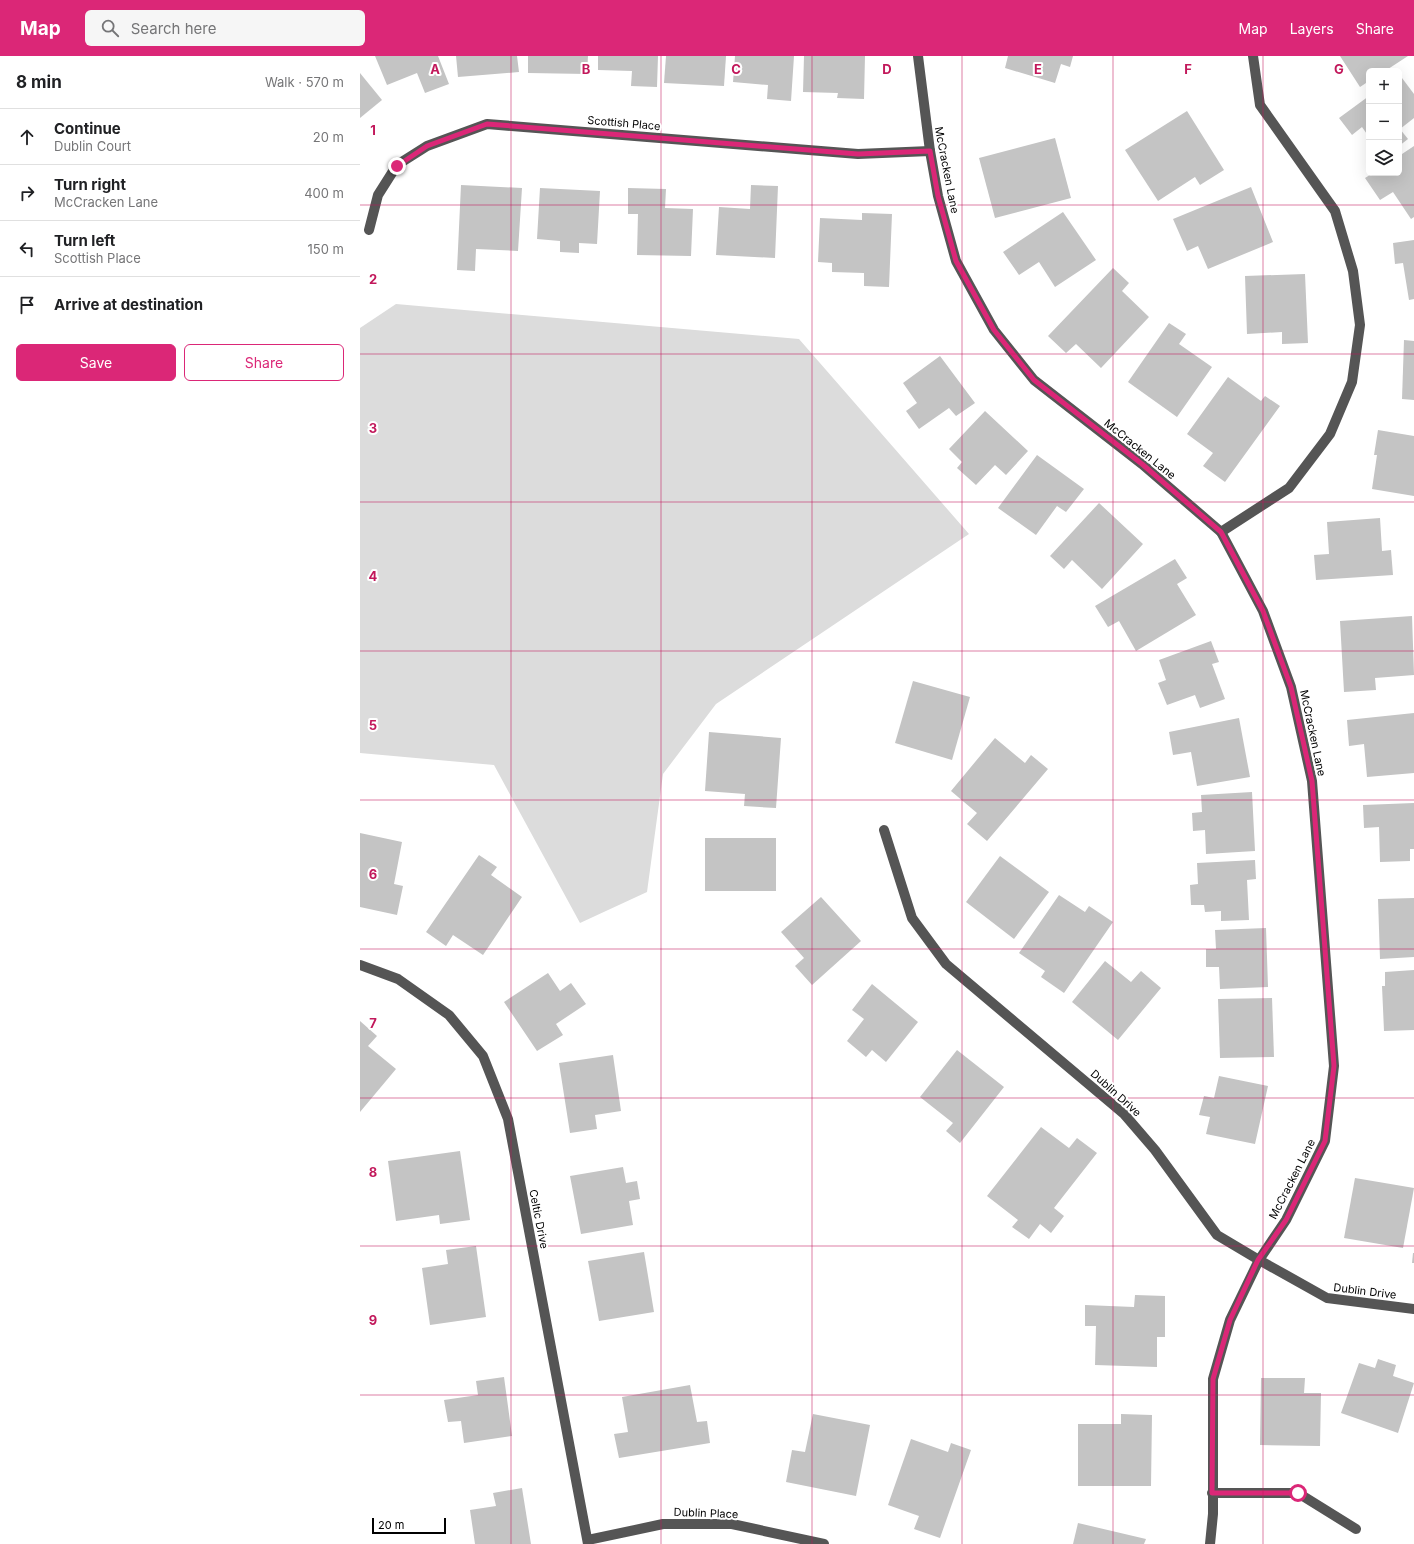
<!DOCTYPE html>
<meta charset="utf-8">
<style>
body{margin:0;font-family:Inter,sans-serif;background:#f6f6f6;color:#202124}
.controls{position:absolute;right:12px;top:12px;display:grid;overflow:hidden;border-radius:6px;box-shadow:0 4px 16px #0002}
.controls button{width:36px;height:36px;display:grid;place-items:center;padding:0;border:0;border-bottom:1px solid #e0e0e0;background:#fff;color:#202124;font:20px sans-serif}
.scale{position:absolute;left:12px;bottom:10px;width:74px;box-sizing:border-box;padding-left:4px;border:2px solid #000;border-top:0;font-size:11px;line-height:14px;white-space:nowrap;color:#000;-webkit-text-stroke:3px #fff;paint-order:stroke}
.stop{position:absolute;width:12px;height:12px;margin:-9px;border:3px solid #db2777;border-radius:50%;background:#fff}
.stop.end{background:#db2777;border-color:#fff;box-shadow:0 1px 4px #0008}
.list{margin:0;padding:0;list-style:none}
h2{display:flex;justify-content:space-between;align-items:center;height:52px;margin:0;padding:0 16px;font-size:17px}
h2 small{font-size:13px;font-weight:400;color:#757577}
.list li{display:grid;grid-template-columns:26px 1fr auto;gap:12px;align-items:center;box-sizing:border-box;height:56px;padding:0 16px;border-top:1px solid #e0e0e0}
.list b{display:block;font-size:15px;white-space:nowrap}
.list p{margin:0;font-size:13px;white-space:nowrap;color:#757577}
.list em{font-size:13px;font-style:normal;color:#757577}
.actions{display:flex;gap:8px;padding:12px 16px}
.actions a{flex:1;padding:9px 0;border:1px solid #db2777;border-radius:6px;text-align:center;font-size:14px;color:#db2777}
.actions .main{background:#db2777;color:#fff}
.icon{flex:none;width:22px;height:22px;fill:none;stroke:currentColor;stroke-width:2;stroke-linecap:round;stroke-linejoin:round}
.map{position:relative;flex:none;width:1054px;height:1488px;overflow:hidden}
header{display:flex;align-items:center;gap:24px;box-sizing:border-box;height:56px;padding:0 20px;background:#db2777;color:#fff}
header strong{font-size:19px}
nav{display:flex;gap:22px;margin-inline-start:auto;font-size:14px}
.search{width:280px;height:36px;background:#f6f6f6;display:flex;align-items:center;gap:10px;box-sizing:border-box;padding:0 14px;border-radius:6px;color:#757577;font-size:15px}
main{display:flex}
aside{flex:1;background:#fff}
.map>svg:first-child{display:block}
.green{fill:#dcdcdc}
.building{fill:#c4c4c4}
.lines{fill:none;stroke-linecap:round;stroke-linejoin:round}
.minor{stroke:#555;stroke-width:10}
.route{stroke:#db2777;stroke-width:5}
.grid{fill:none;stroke:#c2185b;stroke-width:1;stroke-opacity:0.55}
.labels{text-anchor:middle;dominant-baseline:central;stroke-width:4;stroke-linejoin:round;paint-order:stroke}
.street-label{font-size:11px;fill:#000;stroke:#fff}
.grid-label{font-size:13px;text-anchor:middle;font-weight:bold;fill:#c2185b;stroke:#fff;stroke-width:4;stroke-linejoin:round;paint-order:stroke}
</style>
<header>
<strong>Map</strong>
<div class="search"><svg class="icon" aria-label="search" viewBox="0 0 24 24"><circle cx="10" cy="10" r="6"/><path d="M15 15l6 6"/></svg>Search here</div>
<nav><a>Map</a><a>Layers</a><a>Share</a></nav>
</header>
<main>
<aside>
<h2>8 min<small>Walk · 570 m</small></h2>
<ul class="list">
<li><svg class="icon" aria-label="ahead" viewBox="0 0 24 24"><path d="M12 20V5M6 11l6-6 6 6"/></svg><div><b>Continue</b><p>Dublin Court</p></div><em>20 m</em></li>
<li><svg class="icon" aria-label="right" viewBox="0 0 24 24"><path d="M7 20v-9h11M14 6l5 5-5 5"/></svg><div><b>Turn right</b><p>McCracken Lane</p></div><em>400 m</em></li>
<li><svg class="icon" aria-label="left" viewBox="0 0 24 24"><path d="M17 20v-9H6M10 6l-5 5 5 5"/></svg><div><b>Turn left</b><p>Scottish Place</p></div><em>150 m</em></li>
<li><svg class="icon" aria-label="arrive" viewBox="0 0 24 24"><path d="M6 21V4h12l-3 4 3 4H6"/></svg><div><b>Arrive at destination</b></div></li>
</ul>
<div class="actions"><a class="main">Save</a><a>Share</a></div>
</aside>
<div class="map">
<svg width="1054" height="1488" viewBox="0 0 1054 1488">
<rect width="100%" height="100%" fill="#fff"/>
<polygon class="green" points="36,248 439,283 609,478 356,648 303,718 287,836 220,867 134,709 0,697 0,272"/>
<g class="building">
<polygon points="15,0 78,0 89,28 65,37 57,17 27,29"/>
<polygon points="96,0 157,0 159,16 98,21"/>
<polygon points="168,0 228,0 227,18 168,17"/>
<polygon points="238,0 298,0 297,31 271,30 272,15 238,14"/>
<polygon points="306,0 366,0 364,30 304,27"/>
<polygon points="375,0 434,0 431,45 407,43 408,29 373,26"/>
<polygon points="444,0 505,0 504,43 477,42 478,37 443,36"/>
<polygon points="648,0 713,0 710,11 701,8 695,27 645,12"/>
<polygon points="980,0 1048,0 1025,15 1009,15 1009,25 1000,31"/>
<polygon points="0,17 22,44 0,62"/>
<polygon points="1039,18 1054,38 1054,62 1040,73 1048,83 1039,90"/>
<polygon points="1009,40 1009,81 1002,71 992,79 979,62"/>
<polygon points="827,55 864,114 840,129 835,121 798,145 765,94"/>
<polygon points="695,82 711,142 635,162 619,102"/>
<polygon points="1054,90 1054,161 1051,163 1033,136 1020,144 1005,122 1013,117 1039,117 1039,100"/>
<polygon points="101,129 162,132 158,195 116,193 115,215 97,214"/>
<polygon points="391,129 418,130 415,202 356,199 359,151 390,153"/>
<polygon points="891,131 913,186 848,213 838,190 827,195 813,163"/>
<polygon points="180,132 240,135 237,188 219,187 219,197 200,196 200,185 177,183"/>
<polygon points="268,132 306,133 305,152 333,153 331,200 277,199 278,158 268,158"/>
<polygon points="703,156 736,204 695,231 679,206 659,219 643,196"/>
<polygon points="502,157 532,158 529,231 504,230 504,217 472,216 472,207 458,206 460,162 502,164"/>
<polygon points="1054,184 1054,243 1049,244 1043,207 1035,208 1033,187"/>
<polygon points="753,212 769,227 762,235 789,261 741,312 716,288 706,297 688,280"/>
<polygon points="945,218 948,287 922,288 922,276 887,278 885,220"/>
<polygon points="809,267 826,278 819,288 852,311 817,361 768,326"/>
<polygon points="1044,284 1054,285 1054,344 1042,343"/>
<polygon points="580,300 615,347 596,360 589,352 559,373 546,355 557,347 543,327"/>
<polygon points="868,321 901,345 905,340 920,350 865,426 843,410 853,397 827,378"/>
<polygon points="625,355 668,395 646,419 635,409 616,429 597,412 602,406 589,393"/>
<polygon points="1018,374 1054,380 1054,440 1012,433 1017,399 1014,399"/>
<polygon points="677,399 724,433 706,456 697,450 676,479 638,452"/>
<polygon points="739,447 783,488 742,533 712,504 704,513 690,500"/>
<polygon points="1020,462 1022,495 1031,494 1033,519 956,524 954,499 969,498 967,466"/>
<polygon points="815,503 827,522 817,528 836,559 776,595 759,565 748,571 735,550"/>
<polygon points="1052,560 1054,619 1015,622 1016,634 984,636 980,565"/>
<polygon points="851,585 859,606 852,608 865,643 840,652 835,639 807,649 798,627 806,624 799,604"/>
<polygon points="553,625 610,641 592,704 535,687"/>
<polygon points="1054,657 1054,717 1007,721 1004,688 989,690 987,664"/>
<polygon points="879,662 890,721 837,730 831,696 813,699 809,676"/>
<polygon points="349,676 421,682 416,752 384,750 385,738 345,735"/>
<polygon points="635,682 665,707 671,699 688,713 627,785 607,768 617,757 591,735"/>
<polygon points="892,736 895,795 846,798 845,774 833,775 832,757 842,756 841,739"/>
<polygon points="1054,747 1054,793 1050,793 1050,805 1020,806 1019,771 1004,772 1003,749"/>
<polygon points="0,777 42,786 34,828 43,830 37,859 0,851"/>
<rect x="345" y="782" width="71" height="53"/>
<polygon points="119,799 137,811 131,819 162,841 123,899 93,879 86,890 66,876"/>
<polygon points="640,800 689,836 654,883 606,846"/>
<polygon points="895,804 896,823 887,824 889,864 861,865 861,855 845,856 844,849 831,849 830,829 838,828 837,807"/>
<polygon points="699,839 725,856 729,850 753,866 704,937 681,921 685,915 659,897"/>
<polygon points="461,841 501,885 452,929 435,910 444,902 421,876"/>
<polygon points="1054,842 1054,901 1020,903 1018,843"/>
<polygon points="906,872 908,931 860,933 859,911 846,911 846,893 856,893 855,874"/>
<polygon points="745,905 771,926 781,915 801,932 758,984 712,946"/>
<polygon points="1054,914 1054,974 1024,975 1022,930 1025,930 1025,916"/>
<polygon points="188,917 200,935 211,927 226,948 196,968 203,979 177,995 144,946"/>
<polygon points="512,928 558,966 526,1006 512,994 506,1001 487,985 504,963 492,954"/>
<polygon points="912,942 914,1001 860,1002 858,943"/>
<polygon points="0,965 17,980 8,990 36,1013 0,1056"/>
<polygon points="597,994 644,1031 600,1087 586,1075 593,1067 560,1041"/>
<polygon points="253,999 261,1055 235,1059 237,1073 210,1077 199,1007"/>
<polygon points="859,1020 908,1030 895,1088 846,1078 850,1061 839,1059 844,1040 854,1042"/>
<polygon points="681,1071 709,1092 717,1082 737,1097 694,1152 704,1160 691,1177 680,1168 669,1183 652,1171 658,1164 627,1140"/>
<polygon points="100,1095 110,1164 80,1168 79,1159 36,1165 28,1105"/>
<polygon points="263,1111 266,1127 277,1125 280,1143 269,1145 273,1169 221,1178 210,1120"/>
<polygon points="995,1122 1054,1132 1043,1192 984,1182"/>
<polygon points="116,1190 126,1261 70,1269 62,1212 88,1208 86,1194"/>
<polygon points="284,1196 294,1256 239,1265 228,1205"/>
<polygon points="1053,1197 1054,1197 1054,1207 1052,1207"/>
<polygon points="775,1239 805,1240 805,1281 797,1281 797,1311 735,1309 736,1270 725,1270 725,1249 774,1251"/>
<polygon points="1018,1303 1036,1309 1033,1320 1054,1327 1038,1377 981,1357 999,1307 1015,1312"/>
<polygon points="144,1321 152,1380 104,1387 101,1365 88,1366 84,1344 118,1339 116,1325"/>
<polygon points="901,1322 945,1322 944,1337 961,1337 960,1390 900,1389"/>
<polygon points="330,1329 337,1366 347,1365 350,1387 259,1402 254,1378 268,1376 262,1341"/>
<polygon points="453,1358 510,1369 496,1440 426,1426 432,1394 445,1396"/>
<polygon points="761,1358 792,1359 791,1430 718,1430 718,1368 761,1368"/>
<polygon points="551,1383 588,1396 591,1387 611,1394 580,1482 554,1473 559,1460 528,1449"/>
<polygon points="162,1432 171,1488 115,1488 110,1454 136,1450 133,1437"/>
<polygon points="718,1467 786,1483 784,1488 713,1488"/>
</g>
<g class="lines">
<g class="minor">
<polyline points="558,0 570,95 578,140 596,205 634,274 674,324 782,408 861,476 903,555 931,631 952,725 974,1010 965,1085 926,1164 899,1204 870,1264 853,1323 853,1458 850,1488"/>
<polyline points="9,174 18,139 37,109 67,90 127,68 498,98 570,95"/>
<polyline points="861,476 929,432 970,378 992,326 1000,269 993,215 975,155 900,49 893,0"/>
<polyline points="524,774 552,862 586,908 764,1058 795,1094 857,1179 899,1204 967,1242 1054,1253"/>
<polyline points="0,909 38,923 89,959 123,1000 148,1063 228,1488"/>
<polyline points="852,1437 938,1437 996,1473"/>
<polyline points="228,1484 303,1468 372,1468 464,1488"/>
</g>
</g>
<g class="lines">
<polyline class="route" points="37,110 67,90 127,68 498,98 570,95 578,140 596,205 634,274 674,324 782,408 861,476 903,555 931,631 952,725 974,1010 965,1085 926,1164 898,1204 870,1264 853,1323 852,1437 938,1437"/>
</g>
<path class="grid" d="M 151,0 L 151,1488M 301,0 L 301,1488M 452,0 L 452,1488M 602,0 L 602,1488M 753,0 L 753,1488M 903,0 L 903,1488M 0,149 L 1054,149M 0,298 L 1054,298M 0,446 L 1054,446M 0,595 L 1054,595M 0,744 L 1054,744M 0,893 L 1054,893M 0,1042 L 1054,1042M 0,1190 L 1054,1190M 0,1339 L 1054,1339"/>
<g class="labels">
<g class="street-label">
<text transform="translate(264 67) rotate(5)">Scottish Place</text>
<text transform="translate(587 114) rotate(79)">McCracken Lane</text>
<text transform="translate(780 393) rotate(39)">McCracken Lane</text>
<text transform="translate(953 677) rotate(78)">McCracken Lane</text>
<text transform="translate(756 1037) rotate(42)">Dublin Drive</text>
<text transform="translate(932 1123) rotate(-63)">McCracken Lane</text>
<text transform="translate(179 1163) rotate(79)">Celtic Drive</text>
<text transform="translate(1005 1235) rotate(7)">Dublin Drive</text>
<text transform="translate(346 1457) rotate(2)">Dublin Place</text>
</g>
</g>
<g class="grid-label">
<text x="75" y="18">A</text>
<text x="226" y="18">B</text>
<text x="376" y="18">C</text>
<text x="527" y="18">D</text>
<text x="678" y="18">E</text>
<text x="828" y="18">F</text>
<text x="979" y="18">G</text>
<text x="13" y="79">1</text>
<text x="13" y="228">2</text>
<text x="13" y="377">3</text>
<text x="13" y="525">4</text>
<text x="13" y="674">5</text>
<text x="13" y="823">6</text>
<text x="13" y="972">7</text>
<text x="13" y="1121">8</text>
<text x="13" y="1269">9</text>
</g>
</svg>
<div class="controls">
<button>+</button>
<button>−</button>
<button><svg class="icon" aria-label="layers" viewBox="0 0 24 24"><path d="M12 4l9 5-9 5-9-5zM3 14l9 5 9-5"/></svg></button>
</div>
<div class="scale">20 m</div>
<div class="stop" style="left:938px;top:1437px"></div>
<div class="stop end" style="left:37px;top:110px"></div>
</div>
</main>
